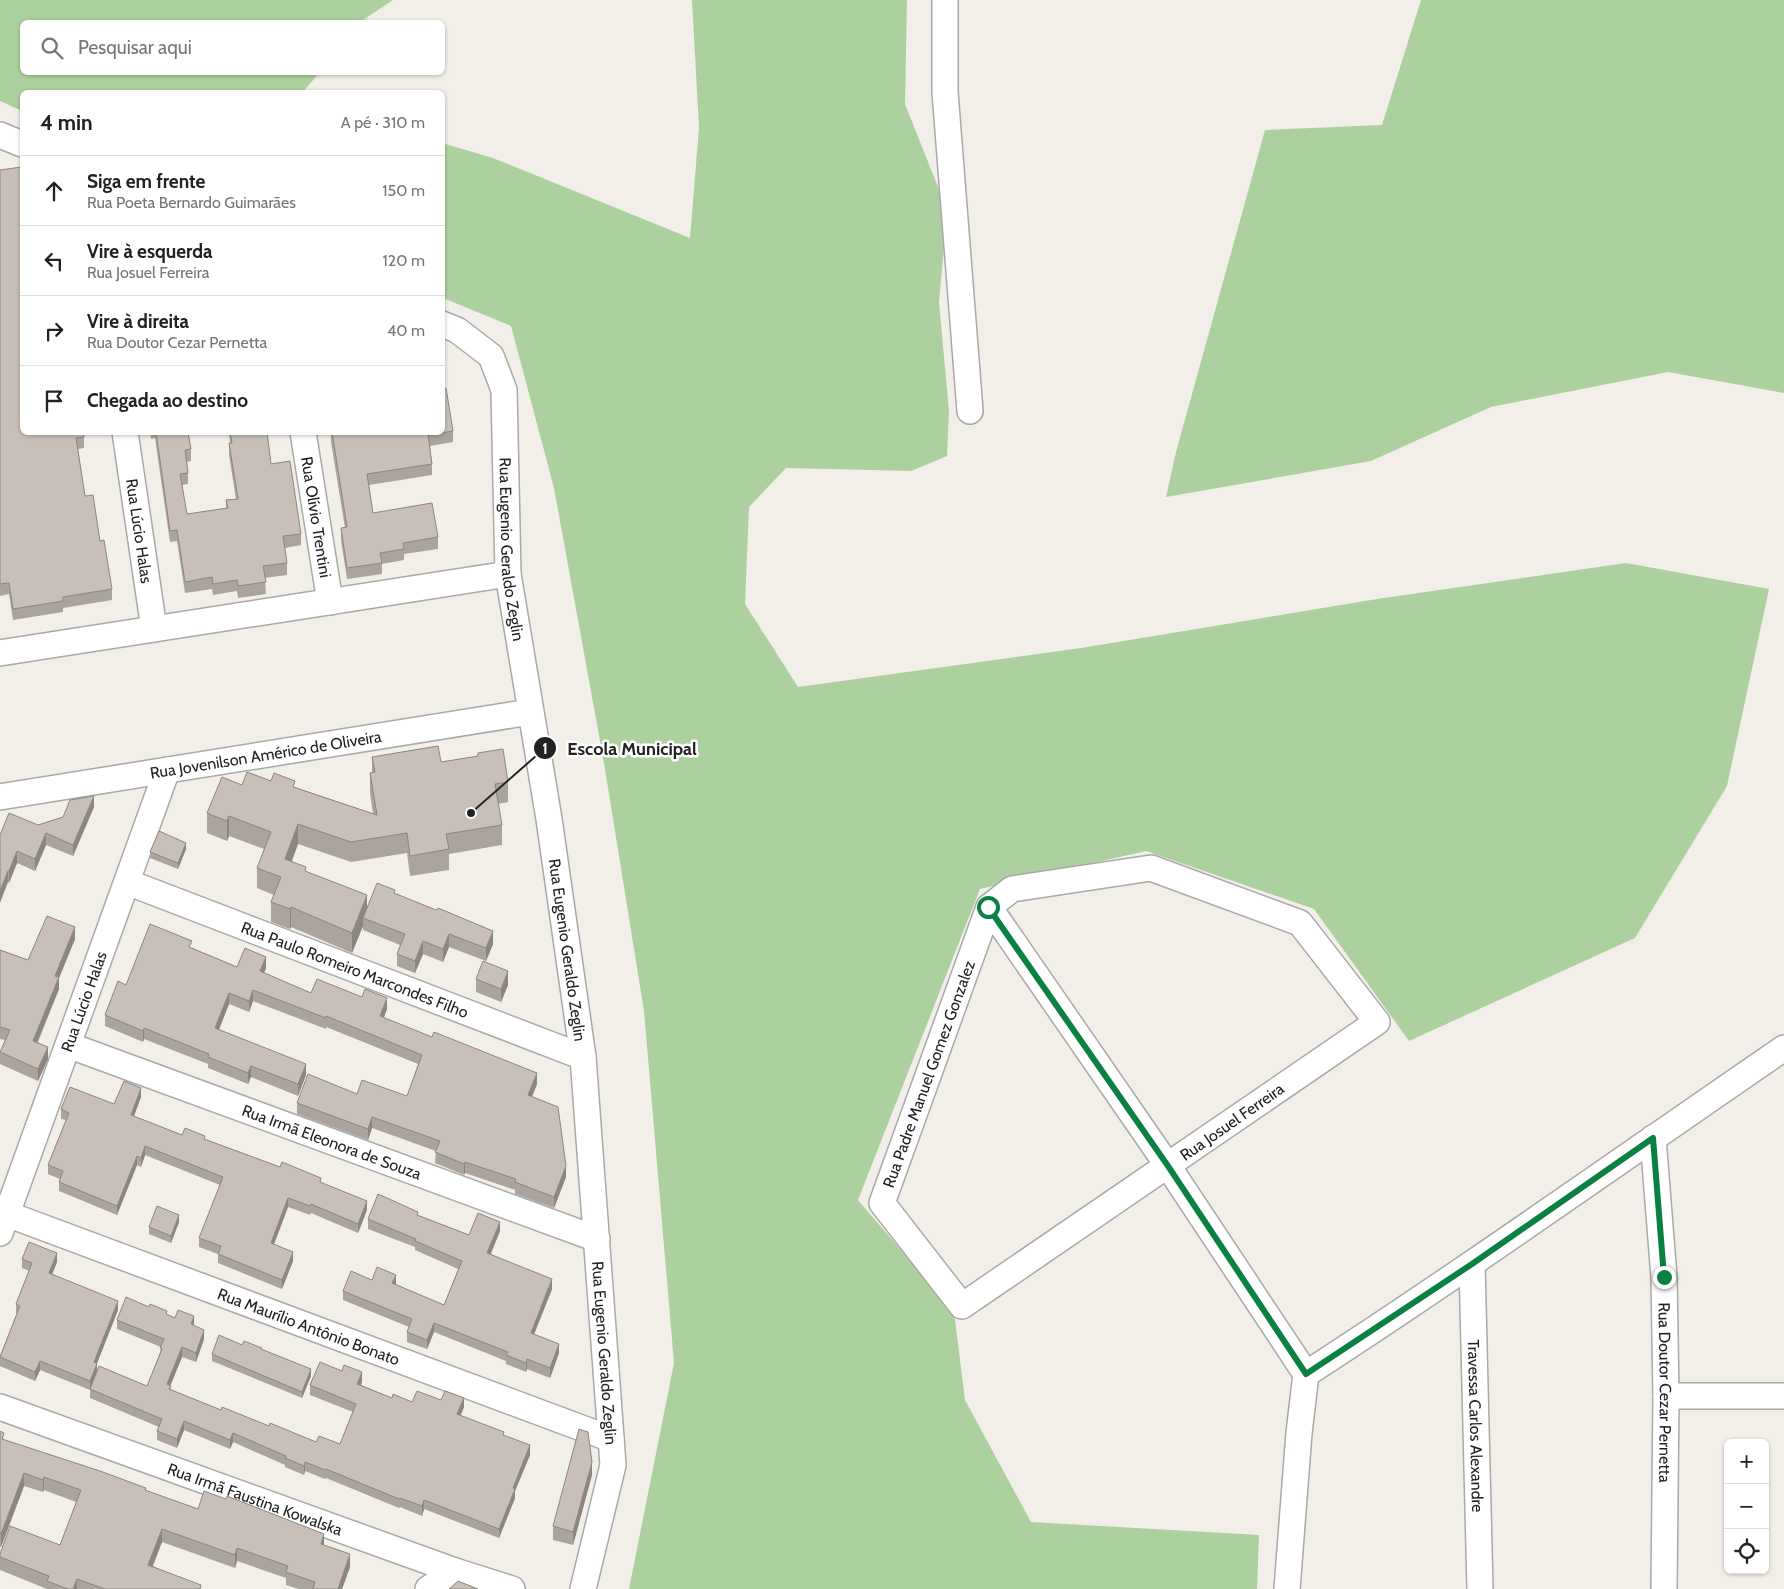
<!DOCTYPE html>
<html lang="pt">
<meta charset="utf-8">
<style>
body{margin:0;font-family:Cabin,sans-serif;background:#f6f6f6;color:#222}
.controls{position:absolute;right:15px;bottom:15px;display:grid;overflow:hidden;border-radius:8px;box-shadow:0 1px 4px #0004}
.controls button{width:45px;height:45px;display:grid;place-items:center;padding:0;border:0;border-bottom:1px solid #e0e0e0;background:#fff;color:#222;font:25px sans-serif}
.stop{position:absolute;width:15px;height:15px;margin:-11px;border:4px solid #0b8043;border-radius:50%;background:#fff}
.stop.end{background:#0b8043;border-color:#fff;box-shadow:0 1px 5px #0008}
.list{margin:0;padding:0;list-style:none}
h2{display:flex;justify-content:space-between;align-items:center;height:65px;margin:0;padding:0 20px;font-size:21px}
h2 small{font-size:16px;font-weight:400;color:#767676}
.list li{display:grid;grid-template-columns:32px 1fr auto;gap:15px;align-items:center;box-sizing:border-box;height:70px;padding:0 20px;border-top:1px solid #e0e0e0}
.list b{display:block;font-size:19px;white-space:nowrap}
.list p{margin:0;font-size:16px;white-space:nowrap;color:#767676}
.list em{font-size:16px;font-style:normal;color:#767676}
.icon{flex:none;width:28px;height:28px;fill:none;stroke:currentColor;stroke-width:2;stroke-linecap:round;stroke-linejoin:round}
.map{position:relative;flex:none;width:1784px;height:1589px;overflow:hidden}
.search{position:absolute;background:#fff;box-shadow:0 1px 4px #0004;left:20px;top:20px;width:425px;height:55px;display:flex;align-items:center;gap:12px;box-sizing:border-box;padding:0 18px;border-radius:8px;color:#767676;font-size:19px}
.panel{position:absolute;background:#fff;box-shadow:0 1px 4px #0004;left:20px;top:90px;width:425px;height:345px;border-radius:8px}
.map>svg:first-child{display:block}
.forest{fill:#add19e}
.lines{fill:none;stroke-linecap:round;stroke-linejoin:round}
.minor-casing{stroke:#a9a9a9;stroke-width:28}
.minor{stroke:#fff;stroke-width:25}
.wall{fill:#aba49e}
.shaded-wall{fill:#8b8681}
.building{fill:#c7bfb8;stroke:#8b8681}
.route{stroke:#0b8043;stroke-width:6}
.labels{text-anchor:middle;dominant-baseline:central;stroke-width:5;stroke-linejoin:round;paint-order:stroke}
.street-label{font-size:16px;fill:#222;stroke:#fff}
.leader{fill:none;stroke:#222;stroke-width:2}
.callout-dot{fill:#222;stroke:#fff;stroke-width:2}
.mark-label{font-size:15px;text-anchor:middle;font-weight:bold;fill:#fff}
.callout-label{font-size:18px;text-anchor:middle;font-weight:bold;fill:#222;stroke:#fff;stroke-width:5;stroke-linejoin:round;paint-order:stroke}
</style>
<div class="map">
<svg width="1784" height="1589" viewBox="0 0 1784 1589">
<rect width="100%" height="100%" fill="#f2efe9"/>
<g class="forest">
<polygon points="0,0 393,0 360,22 22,22 22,72 319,73 303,92 22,92 22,111 0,101"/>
<polygon points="692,0 907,0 905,104 942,197 945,236 939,302 949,411 947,456 911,471 786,468 749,507 745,604 798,687 1081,648 1377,599 1626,563 1769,589 1727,786 1635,938 1409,1041 1314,909 1146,851 980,889 858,1200 954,1312 965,1400 1031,1522 1259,1535 1257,1589 629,1589 674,1363 644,1011 604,763 554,488 511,326 443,298 442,143 493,158 690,238 699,128"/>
<polygon points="1421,0 1784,0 1784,393 1668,372 1491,407 1371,461 1166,497 1176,452 1265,130 1382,125"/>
</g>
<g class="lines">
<g class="minor-casing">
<g id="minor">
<polyline points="945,0 945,92 970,411"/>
<polyline points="0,135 22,144"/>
<path id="s1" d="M 442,324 L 457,330 L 491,356 L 504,390 L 508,574 L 549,819 L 583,1057 L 613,1465 L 583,1589"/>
<path id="s2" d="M 125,432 L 154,629"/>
<path id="s3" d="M 303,432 L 330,602"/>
<polyline points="0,653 508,574"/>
<path id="s4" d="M 0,797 L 530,712"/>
<polygon points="1151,868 1300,923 1377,1022 962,1306 882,1203 989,907 1012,889"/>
<path id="s5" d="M 127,882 L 583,1057"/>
<polyline points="989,907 1168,1166 1306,1374 1299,1433 1287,1589"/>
<path id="s6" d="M 68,1045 L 597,1239"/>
<path id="s7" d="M 1653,1138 L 1664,1277 L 1666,1396 L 1664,1589"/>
<path id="s8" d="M 7,1214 L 611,1439"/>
<path id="s9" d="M 0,1233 L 167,770"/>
<path id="s10" d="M 1472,1264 L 1480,1589"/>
<path d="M 1306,1374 C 1468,1269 1625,1157 1784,1048"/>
<polyline points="1666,1396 1784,1396"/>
<path id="s11" d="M 0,1407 L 455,1571 L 512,1589"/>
<polyline points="428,1589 455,1571"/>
</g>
</g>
<use href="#minor" class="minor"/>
</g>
<g class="wall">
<polygon points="0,170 22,432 84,437 84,448 78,449 85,496 100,541 112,589 112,600 63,608 63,612 13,620 9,594 0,596"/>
<polygon points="453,431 453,442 430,446 432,464 432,475 369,485 373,513 438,537 438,549 404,554 404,560 382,564 382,574 347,579 341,540 341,528 345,528 331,442 331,432"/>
<polygon points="150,432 188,432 191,449 191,461 187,462 188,473 188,484 182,485 187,514 226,508 226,500 236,499 229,455 229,443 230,443 229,432 267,432 271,464 301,534 301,545 285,548 287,563 287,575 265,578 266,594 238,598 237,591 213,595 212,589 185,593 177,541 170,542 155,438 151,439"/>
<polygon points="478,753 508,782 508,802 498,804 502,825 502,845 449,854 449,870 410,876 407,853 351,862 298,844 292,861 306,871 367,907 395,893 493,944 486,961 449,947 443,962 423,954 415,973 397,966 397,954 400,945 363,930 363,926 352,953 291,927 290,929 271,922 271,902 274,895 257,888 257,868 264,849 229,836 227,841 207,833 207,813 242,785 271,781 295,787 373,814 370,793 370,773 372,773 372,757 441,762 478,756"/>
<polygon points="94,807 73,856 46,845 35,871 17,863 9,883 8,882 0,835 38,825"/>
<polygon points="186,849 178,869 150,858 150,852"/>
<polygon points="75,939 59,977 59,989 38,1042 48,1059 38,1081 0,1064 0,1052 5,1040 0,1039 0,950 28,960"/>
<polygon points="192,948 237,967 266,968 264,973 311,993 387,1009 384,1018 537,1084 532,1097 566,1177 554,1208 515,1194 515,1190 465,1173 464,1175 435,1163 436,1151 372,1128 368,1140 297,1114 297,1103 357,1094 407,1096 418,1064 326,1027 326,1029 253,1001 249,1012 229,1004 219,1030 306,1075 298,1096 251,1077 248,1084 208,1068 208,1064 144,1039 143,1042 105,1026 105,1015 126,985"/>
<polygon points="476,979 508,985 501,1002 476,992"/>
<polygon points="141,1097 134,1116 182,1135 205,1139 321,1183 367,1210 358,1233 311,1213 310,1215 288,1207 274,1244 293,1261 282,1289 218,1263 218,1254 199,1247 199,1238 220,1185 145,1155 141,1167 137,1165 117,1215 59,1191 59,1182 60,1179 48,1174 48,1165 66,1120 61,1119 61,1109 114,1104"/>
<polygon points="418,1215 469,1235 500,1231 491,1254 552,1289 534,1334 559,1353 550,1378 527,1369 526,1372 506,1364 506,1361 434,1332 427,1349 407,1342 407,1332 409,1327 343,1300 343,1291 372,1280 396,1285 444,1305 458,1269 415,1250 415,1247 368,1229 368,1219"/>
<polygon points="179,1222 171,1243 149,1234 149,1227"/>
<polygon points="22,1259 57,1262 52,1274 118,1310 97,1363 97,1370 147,1386 160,1353 161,1347 117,1329 117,1320 167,1315 194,1326 204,1339 196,1362 182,1357 170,1386 171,1390 221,1410 316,1442 340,1444 353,1412 310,1395 310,1385 362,1382 361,1385 392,1398 412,1402 441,1400 464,1407 460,1416 504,1435 530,1455 515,1491 515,1498 499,1538 424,1509 422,1516 400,1507 399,1508 326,1478 325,1479 305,1471 304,1475 285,1467 285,1465 233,1442 230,1449 184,1430 177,1448 157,1440 157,1431 159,1427 90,1398 90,1390 40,1370 35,1381 0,1366 0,1356 17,1313 16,1313 16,1304 29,1271 22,1268"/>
<polygon points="242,1345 262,1350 311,1376 302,1398 212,1361 212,1354"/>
<polygon points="0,1431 4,1440 146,1491 198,1509 324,1545 350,1567 342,1589 299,1589 286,1585 286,1578 237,1561 235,1568 162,1542 153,1566 201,1589 47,1589 0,1570 0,1554 60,1545 76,1502 44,1490 43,1492 24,1486 1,1547 0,1547"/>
<polygon points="592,1475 573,1545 553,1540 553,1526"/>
</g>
<g class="shaded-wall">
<polygon points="94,796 94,807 73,856 73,845"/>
<polygon points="229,816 229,836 227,841 227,821"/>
<polygon points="298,824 298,844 285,879 285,859"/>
<polygon points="46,833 46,845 35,871 35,859"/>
<polygon points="186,843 186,849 178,869 178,863"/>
<polygon points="17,851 17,863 9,883 9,871"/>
<polygon points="8,871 8,882 0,903 0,891"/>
<polygon points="367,895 367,915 363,918 363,926 352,953 352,933"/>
<polygon points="291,907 291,927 290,929 290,909"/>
<polygon points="75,927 75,939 55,988 55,976"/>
<polygon points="493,931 493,944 486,961 486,948"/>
<polygon points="449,934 449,947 443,962 443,949"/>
<polygon points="423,941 423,954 415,973 415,961"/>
<polygon points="266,957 266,968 260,983 260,971"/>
<polygon points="508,971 508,985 501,1002 501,989"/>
<polygon points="59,977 59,989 33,1052 33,1041"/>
<polygon points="253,990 253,1001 249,1012 249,1001"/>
<polygon points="229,993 229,1004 215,1039 215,1028"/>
<polygon points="387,998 387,1009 380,1027 380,1016"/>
<polygon points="144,1028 144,1039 143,1042 143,1031"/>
<polygon points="48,1047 48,1059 38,1081 38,1069"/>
<polygon points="306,1064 306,1075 298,1096 298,1084"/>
<polygon points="251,1066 251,1077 248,1084 248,1073"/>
<polygon points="537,1073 537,1084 528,1106 528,1095"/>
<polygon points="141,1088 141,1097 131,1124 131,1115"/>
<polygon points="372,1117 372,1128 368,1140 368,1129"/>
<polygon points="145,1146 145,1155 141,1167 141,1158"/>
<polygon points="137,1156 137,1165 117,1215 117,1206"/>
<polygon points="465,1162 465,1173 464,1175 464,1164"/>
<polygon points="566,1166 566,1177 554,1208 554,1197"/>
<polygon points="288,1198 288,1207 271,1252 271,1243"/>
<polygon points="367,1201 367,1210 358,1233 358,1224"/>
<polygon points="179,1215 179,1222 171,1243 171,1236"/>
<polygon points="500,1222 500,1231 487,1262 487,1253"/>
<polygon points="293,1252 293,1261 282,1289 282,1280"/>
<polygon points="57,1253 57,1262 49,1282 49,1273"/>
<polygon points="396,1275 396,1284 392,1293 392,1283"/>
<polygon points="552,1279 552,1289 531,1342 531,1333"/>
<polygon points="118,1301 118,1310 94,1371 94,1362"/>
<polygon points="194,1316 194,1325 191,1324"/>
<polygon points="434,1323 434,1332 427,1349 427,1340"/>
<polygon points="204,1330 204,1339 196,1362 196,1353"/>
<polygon points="559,1344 559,1353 550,1378 550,1368"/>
<polygon points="182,1347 182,1357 167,1394 167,1384"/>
<polygon points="527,1359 527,1369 526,1372 526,1363"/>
<polygon points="40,1361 40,1370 35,1381 35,1372"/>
<polygon points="97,1364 97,1372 90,1390 90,1381"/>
<polygon points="311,1369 311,1376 302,1398 302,1392"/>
<polygon points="362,1372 362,1382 357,1393 357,1384"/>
<polygon points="464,1398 464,1407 457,1424 457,1414"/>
<polygon points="184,1421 184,1430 177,1448 177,1439"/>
<polygon points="233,1433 233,1442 230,1449 230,1440"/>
<polygon points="530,1445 530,1455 515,1491 515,1498 499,1538 499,1529 513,1488"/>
<polygon points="305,1462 305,1471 304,1475 304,1466"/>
<polygon points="592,1462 592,1475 573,1545 573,1532"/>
<polygon points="24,1473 24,1486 1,1547 1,1534"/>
<polygon points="44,1477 44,1490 43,1492 43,1480"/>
<polygon points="424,1500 424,1509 422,1516 422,1506"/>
<polygon points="162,1529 162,1542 148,1578 148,1565"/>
<polygon points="324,1534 324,1547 321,1544"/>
<polygon points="237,1548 237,1561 235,1568 235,1555"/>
<polygon points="350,1554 350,1567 342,1589 338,1589"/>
<polygon points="77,1579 77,1589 73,1589"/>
</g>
<g class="building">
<polygon points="21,167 22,174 22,432 83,432 84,437 76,438 85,496 93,495 100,541 104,540 112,589 63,597 63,601 13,609 9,583 0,584 0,170"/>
<polygon points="442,388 446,388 453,431 428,435 432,464 367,474 373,513 432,503 438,537 403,543 404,549 380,553 382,563 347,568 341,528 347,527 332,432 442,432"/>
<polygon points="156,432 188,432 191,449 185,450 188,473 180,474 187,514 228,508 226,500 238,499 229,443 232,443 230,432 267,432 271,464 290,461 301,534 283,536 287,563 263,566 266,582 238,586 237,580 213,584 212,577 185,582 177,530 170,531"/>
<polygon points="438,746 441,762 478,756 478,753 503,749 508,782 495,784 502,825 446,834 449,849 410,856 407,833 351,842 298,824 285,859 306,867 305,871 367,895 352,933 291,907 290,909 271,902 281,877 257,868 271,832 229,816 227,821 207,813 222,777 242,785 247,772 271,781 274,773 295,781 293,787 377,815 370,773 375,772 372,757"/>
<polygon points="94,796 73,845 46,833 35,859 17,851 9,871 8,871 0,891 0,835 9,813 38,825 63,817 70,800"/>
<polygon points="159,831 186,843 178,863 150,852"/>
<polygon points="377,883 395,890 394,893 436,910 438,908 493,931 486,948 449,934 443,949 423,941 415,961 397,954 405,934 363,918"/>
<polygon points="47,916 75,927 55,976 59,977 33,1041 48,1047 38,1069 0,1052 10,1030 0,1027 0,950 28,960"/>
<polygon points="150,924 192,941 189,947 237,967 245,948 266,957 260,971 311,993 317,979 362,997 365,989 387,998 380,1016 432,1037 434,1032 537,1073 528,1095 558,1107 566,1166 554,1197 515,1182 516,1179 465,1162 464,1164 435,1152 440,1141 372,1117 368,1129 297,1103 308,1074 357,1094 362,1080 407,1096 422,1055 326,1016 326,1018 253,990 249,1001 229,993 215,1028 306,1064 298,1084 251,1066 248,1073 208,1057 209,1054 144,1028 143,1031 105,1015 118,981 126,985"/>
<polygon points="483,961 508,971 501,989 476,979"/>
<polygon points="124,1081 141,1088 131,1115 182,1135 185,1128 205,1136 204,1139 280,1167 282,1162 321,1178 320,1182 367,1201 358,1224 311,1204 310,1206 288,1198 271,1243 293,1252 282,1280 218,1254 221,1246 199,1238 223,1177 145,1146 141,1158 137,1156 117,1206 59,1182 63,1171 48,1165 69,1113 61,1109 70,1087 114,1104"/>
<polygon points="378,1194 418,1212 417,1215 469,1235 478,1213 500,1222 487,1253 552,1279 531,1333 559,1344 550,1368 527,1359 526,1363 506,1355 508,1352 434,1323 427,1340 407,1332 412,1319 343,1291 351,1271 372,1280 377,1267 396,1275 392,1283 444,1305 462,1261 415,1241 416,1239 368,1219"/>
<polygon points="157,1206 179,1215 171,1236 149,1227"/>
<polygon points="29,1242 57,1253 49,1273 118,1301 94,1362 97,1364 90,1381 40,1361 35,1372 0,1357 20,1306 16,1304 32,1263 22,1259"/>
<polygon points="126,1297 149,1307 150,1304 167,1311 166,1314 175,1318 178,1310 194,1316 191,1324 204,1330 196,1353 182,1347 167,1384 171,1386 169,1389 221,1410 222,1407 269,1426 270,1423 316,1442 319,1436 340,1444 356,1404 310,1385 320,1362 342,1371 344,1365 362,1372 357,1384 392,1398 393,1394 412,1402 417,1391 441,1400 445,1391 464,1398 457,1414 504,1432 503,1435 530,1445 513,1488 515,1489 499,1529 424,1500 422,1506 400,1498 399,1499 326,1469 325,1470 305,1462 304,1466 285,1458 286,1456 233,1433 230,1440 184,1421 177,1439 157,1431 162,1419 90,1389 99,1366 147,1386 162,1349 160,1348 164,1339 117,1320"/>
<polygon points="219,1335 242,1345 244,1341 262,1348 261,1349 311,1369 302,1392 212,1354"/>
<polygon points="579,1429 588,1432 592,1462 573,1532 553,1526"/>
<polygon points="0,1431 4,1433 2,1439 100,1471 146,1488 145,1490 198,1509 204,1491 226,1499 227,1496 324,1534 321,1544 350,1554 338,1589 313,1589 315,1582 286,1572 288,1566 237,1548 235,1555 162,1529 148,1565 201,1585 200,1589 105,1589 77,1579 73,1589 68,1589 47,1581 49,1576 0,1557 0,1554 10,1526 60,1545 81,1490 44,1477 43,1480 24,1473 1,1534 0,1534"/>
<polygon points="458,1581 478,1589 449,1589"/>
</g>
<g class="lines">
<polyline class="route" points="988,907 1168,1166 1306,1374 1472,1264 1653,1138 1664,1277"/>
</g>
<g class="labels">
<g class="street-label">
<text stroke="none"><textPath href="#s3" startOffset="86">Rua Olívio Trentini</textPath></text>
<text stroke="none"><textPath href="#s2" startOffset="100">Rua Lúcio Halas</textPath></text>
<text stroke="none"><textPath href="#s1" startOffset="255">Rua Eugenio Geraldo Zeglin</textPath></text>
<text stroke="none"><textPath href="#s4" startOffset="269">Rua Jovenilson Américo de Oliveira</textPath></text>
<text stroke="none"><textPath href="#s1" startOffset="660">Rua Eugenio Geraldo Zeglin</textPath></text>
<text stroke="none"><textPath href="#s5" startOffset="244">Rua Paulo Romeiro Marcondes Filho</textPath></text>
<text stroke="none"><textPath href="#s9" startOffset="246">Rua Lúcio Halas</textPath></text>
<text transform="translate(929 1074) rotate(-70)">Rua Padre Manuel Gomez Gonzalez</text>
<text transform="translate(1232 1122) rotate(-35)">Rua Josuel Ferreira</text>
<text stroke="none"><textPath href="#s6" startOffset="281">Rua Irmã Eleonora de Souza</textPath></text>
<text stroke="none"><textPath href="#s8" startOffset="322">Rua Maurílio Antônio Bonato</textPath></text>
<text stroke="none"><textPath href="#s1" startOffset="1065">Rua Eugenio Geraldo Zeglin</textPath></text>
<text stroke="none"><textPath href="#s7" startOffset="255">Rua Doutor Cezar Pernetta</textPath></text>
<text stroke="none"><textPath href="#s10" startOffset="162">Travessa Carlos Alexandre</textPath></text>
<text stroke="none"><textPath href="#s11" startOffset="271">Rua Irmã Faustina Kowalska</textPath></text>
</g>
</g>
<path class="leader" d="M471 813L545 748"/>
<g class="callout-dot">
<circle cx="471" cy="813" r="5"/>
<circle cx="545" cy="748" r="12"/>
</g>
<g class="mark-label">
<text x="545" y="754">1</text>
</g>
<g class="callout-label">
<text x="632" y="755">Escola Municipal</text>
</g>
</svg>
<div class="controls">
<button>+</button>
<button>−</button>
<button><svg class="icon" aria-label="locate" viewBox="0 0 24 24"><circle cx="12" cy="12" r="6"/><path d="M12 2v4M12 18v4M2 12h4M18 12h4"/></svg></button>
</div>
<div class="stop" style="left:988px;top:907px"></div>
<div class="stop end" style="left:1664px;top:1277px"></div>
<div class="search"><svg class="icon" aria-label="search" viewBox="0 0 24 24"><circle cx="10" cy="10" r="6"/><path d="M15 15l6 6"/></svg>Pesquisar aqui</div>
<section class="panel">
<h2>4 min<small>A pé · 310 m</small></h2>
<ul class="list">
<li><svg class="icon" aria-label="ahead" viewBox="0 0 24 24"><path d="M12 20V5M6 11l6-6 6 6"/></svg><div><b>Siga em frente</b><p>Rua Poeta Bernardo Guimarães</p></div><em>150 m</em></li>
<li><svg class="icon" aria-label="left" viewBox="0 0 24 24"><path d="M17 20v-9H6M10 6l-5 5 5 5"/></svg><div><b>Vire à esquerda</b><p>Rua Josuel Ferreira</p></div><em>120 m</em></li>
<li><svg class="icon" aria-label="right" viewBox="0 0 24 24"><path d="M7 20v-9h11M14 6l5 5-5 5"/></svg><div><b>Vire à direita</b><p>Rua Doutor Cezar Pernetta</p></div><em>40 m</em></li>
<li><svg class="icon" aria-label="arrive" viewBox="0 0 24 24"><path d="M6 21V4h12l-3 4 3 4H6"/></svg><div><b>Chegada ao destino</b></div></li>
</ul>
</section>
</div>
